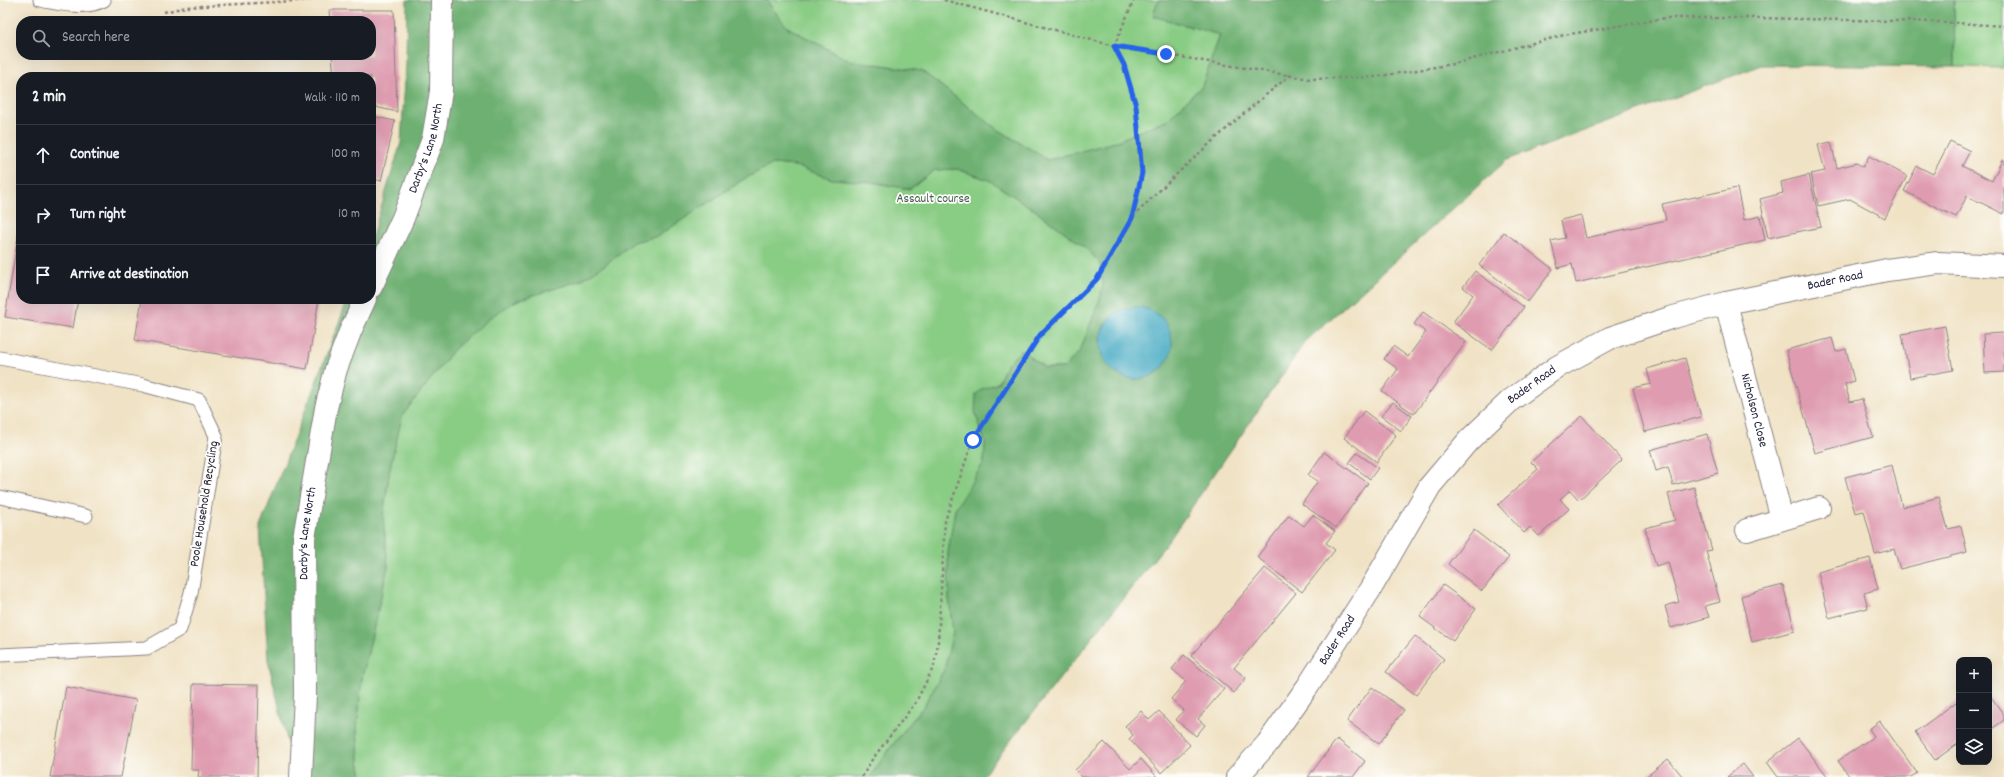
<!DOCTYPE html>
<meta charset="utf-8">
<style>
body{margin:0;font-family:Dekko,sans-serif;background:#20242c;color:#f1f3f6}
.controls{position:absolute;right:12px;bottom:12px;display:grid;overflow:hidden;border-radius:8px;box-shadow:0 4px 16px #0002}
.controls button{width:36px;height:36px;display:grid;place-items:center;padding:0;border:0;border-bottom:1px solid #363941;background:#171b24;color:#f1f3f6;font:20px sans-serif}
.stop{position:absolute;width:12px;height:12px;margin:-9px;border:3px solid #2563eb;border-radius:50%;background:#fff}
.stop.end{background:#2563eb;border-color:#fff;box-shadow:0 1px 4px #0008}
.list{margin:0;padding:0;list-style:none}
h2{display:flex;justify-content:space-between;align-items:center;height:52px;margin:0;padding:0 16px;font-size:17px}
h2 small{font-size:13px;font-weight:400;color:#9ea1a6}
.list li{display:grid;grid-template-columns:26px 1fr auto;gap:12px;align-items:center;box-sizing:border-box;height:60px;padding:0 16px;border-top:1px solid #363941}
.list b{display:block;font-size:15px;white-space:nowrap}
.list em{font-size:13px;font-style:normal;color:#9ea1a6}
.icon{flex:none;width:22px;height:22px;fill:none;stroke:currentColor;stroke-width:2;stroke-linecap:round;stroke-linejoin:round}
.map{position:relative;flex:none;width:2004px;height:777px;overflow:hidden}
.search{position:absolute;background:#171b24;box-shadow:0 4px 16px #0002;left:16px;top:16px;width:360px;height:44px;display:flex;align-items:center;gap:10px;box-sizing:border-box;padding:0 14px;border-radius:16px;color:#9ea1a6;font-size:15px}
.panel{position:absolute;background:#171b24;box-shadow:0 4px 16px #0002;left:16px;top:72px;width:360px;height:232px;border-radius:16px}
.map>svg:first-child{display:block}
.green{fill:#89cc84;stroke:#567760}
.forest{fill:#6eb072;stroke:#486956}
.water{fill:#44aac4;stroke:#336680}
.building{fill:#df9cb1}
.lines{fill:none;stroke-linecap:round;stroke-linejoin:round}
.lane-casing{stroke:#898280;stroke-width:15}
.street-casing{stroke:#898280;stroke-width:24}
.path{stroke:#898280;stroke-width:2.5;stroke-dasharray:3 3;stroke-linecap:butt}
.lane{stroke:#fff;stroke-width:13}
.street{stroke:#fff;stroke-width:22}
.route{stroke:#2563eb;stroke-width:5}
.labels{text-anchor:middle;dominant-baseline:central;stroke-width:3.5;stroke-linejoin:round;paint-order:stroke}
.street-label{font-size:13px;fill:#22223b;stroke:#fdfcf7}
.park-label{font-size:13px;fill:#465e55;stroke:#fdfcf7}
</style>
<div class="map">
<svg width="2004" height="777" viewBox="0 0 2004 777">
<rect width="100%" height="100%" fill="#fdfcf7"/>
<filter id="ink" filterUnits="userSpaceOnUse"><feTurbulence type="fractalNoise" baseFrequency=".025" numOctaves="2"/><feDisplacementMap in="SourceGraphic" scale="8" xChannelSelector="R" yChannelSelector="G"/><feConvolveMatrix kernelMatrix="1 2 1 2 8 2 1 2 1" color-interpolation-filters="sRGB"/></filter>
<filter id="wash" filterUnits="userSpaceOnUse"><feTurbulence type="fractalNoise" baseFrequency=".012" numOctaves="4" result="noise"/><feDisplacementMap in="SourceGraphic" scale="16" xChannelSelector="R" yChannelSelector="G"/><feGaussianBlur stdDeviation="0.9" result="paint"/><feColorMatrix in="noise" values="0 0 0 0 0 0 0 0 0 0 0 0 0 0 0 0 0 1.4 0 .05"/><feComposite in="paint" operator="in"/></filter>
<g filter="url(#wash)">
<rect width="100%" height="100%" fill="#f0e2c4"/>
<g class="green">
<polygon points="766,0 1158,0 1154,16 1220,35 1202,86 1168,119 1115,142 1048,160 994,127 922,71 848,60 787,27"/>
<polygon points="1954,0 2004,0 2004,68 1955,67"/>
<polygon points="773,164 796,166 832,179 871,182 910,189 935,170 957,169 989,180 1039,213 1086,248 1100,263 1103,285 1100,299 1080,351 1064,368 1045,368 1021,350 1007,364 998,383 982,389 979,428 985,442 984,462 955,509 948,553 949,598 953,632 944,670 923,707 890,748 870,777 362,777 359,760 357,728 362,678 388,566 383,517 390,468 402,416 455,348 492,316 518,300 581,280 605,265 633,242 658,236 744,179"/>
</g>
<polygon class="forest" points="407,0 766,0 787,27 848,60 922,71 994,127 1048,160 1115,142 1168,119 1202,86 1220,35 1153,16 1158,0 1954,0 1955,67 1762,65 1507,160 1305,342 1170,539 982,777 870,777 890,748 923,707 944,670 953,632 949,598 948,553 955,509 984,462 985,442 975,412 976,394 982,389 998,383 1007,364 1021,350 1045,368 1064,368 1080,351 1100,299 1103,285 1100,263 1086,248 1039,213 989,180 957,169 935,170 910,189 871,182 832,179 796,166 773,164 744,179 658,236 633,242 605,265 581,280 518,300 492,316 455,348 402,416 390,468 383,517 388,566 362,678 357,728 359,760 362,777 296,777 268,661 260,527 348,299 371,299 371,240 401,143 406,64"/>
<circle class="water" cx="1136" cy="343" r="36"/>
<g id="blocks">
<g class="building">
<polygon points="329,10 394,10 397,112 371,106 371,77 334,77 332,55 371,55 371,21 330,21"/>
<polygon points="371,116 395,121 381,181 371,178"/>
<polygon points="1950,141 1970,151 1962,166 1992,181 2002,160 2004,161 2004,214 1967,196 1956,217 1904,191 1917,166 1933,174"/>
<polygon points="1831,142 1837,168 1857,163 1863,167 1869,156 1907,176 1885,218 1850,199 1818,206 1811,174 1825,171 1818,145"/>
<polygon points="1809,175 1821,227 1768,238 1760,199 1783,193 1781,182"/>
<polygon points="1737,188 1744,220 1760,216 1765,240 1576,283 1572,264 1558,268 1551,241 1565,238 1561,220 1581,215 1586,238 1666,220 1662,204"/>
<polygon points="20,224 21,299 78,299 73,328 5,317"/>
<polygon points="1504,232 1553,269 1528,302 1479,265"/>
<polygon points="1475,271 1524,307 1492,350 1453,322 1473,295 1463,287"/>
<polygon points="142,299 319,299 307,369 135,340"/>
<polygon points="1423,312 1466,342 1414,414 1382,391 1398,369 1384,359 1393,346 1408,357 1426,332 1414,324"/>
<polygon points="1945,326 1953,370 1910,378 1902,334"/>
<polygon points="2004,333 2004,372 1985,373 1983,334"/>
<polygon points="1832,338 1836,352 1846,349 1854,381 1845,384 1850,402 1862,399 1873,437 1815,453 1786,350"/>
<polygon points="1685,358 1701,417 1645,432 1633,388 1651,384 1647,369"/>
<polygon points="1393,402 1412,416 1401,431 1381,416"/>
<polygon points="1364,411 1396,435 1377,462 1344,438"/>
<polygon points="1582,416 1622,460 1579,500 1570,490 1560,499 1569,509 1539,536 1530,527 1524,533 1498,505 1538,469 1531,462"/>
<polygon points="1707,434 1718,473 1673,485 1668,467 1656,471 1650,450"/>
<polygon points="1324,452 1368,483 1336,528 1302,504 1318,481 1308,475"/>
<polygon points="1357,453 1378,468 1370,479 1349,463"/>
<polygon points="1892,465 1902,507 1939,497 1948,529 1961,526 1967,552 1900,569 1894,549 1875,554 1864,511 1855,513 1845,477"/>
<polygon points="1694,487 1712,550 1706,551 1720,602 1705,606 1709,617 1671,628 1665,606 1679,602 1668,562 1656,566 1645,528 1675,520 1668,494"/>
<polygon points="1289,515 1304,526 1313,515 1335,531 1326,543 1335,550 1302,592 1257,557"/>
<polygon points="1474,530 1509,557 1482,591 1448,564"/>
<polygon points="1870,558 1878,589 1864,593 1868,608 1829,618 1818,572"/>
<polygon points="1265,568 1296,593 1234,668 1246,678 1234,693 1191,656"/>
<polygon points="1443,585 1476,609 1453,641 1420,617"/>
<polygon points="1783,585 1795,631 1752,642 1741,596"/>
<polygon points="1415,636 1444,659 1416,695 1386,672"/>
<polygon points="1184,655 1224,689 1198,719 1205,725 1196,736 1176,720 1184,710 1171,699 1186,681 1172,669"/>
<polygon points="193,684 259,685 257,777 198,777 199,770 191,770"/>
<polygon points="66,687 136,700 121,777 50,777"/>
<polygon points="1372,687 1404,710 1379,744 1347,721"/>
<polygon points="1989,694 2004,715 2004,720 1989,731"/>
<polygon points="1959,700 1959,743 1935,760 1915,732"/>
<polygon points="1141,711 1149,720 1159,711 1190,745 1161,773 1129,739 1133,735 1125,726"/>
<polygon points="1880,721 1917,773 1911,777 1850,777 1838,761 1874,736 1869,729"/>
<polygon points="1798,738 1828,777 1778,777 1767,762"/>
<polygon points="1337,739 1365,761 1353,777 1308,777"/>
<polygon points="1104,742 1130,769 1141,759 1157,777 1082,777 1075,770"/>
<polygon points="1668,759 1683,777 1646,777"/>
<polygon points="1743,764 1753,777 1727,777"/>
</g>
</g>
</g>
<g filter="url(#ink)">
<use href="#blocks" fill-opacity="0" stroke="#898280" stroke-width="1"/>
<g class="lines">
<g class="lane-casing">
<g id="lane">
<path d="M 40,0 C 60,4 85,10 104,0"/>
<polyline points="0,358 143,385 199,400 216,436 191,593 180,629 147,648 0,655"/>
<polyline points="0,497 86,516"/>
</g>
</g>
<g class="street-casing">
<g id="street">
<path id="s1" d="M 371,287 L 403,218 L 433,139 L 441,91 L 442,0"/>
<path id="s2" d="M 1726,303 L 1782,519"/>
<polyline points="1747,530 1819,508"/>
<path id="s3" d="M 301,777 L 305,695 L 304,538 L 326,408 L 336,369 L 350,332 L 365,299"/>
<path id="s4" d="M 1237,777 L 1267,744 L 1308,686 L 1371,588 L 1430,486 L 1468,441 L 1511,400 L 1557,367 L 1610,338 L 1670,318 L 1726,303 L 1887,270 L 1938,263 L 2004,266"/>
</g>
</g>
<g class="path">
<polyline points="944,0 1114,46 1310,79 1375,77 1453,64 1564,35 1666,18 1757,18 1941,22 2004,26"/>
<polyline points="164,12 186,7 311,0"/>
<path d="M 1133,217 C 1183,166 1235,120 1290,75"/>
<polyline points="862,777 871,761 916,702 934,666 938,642 945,521 973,440 1040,335 1097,279 1133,218 1141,173 1136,106 1124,65 1114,46 1134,0"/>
</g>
<use href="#lane" class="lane"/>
<use href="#street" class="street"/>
</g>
</g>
<g class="lines" filter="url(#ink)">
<polyline class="route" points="973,440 1040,335 1097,279 1132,218 1142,173 1136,106 1124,65 1114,46 1166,54"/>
</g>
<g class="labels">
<g class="street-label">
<text stroke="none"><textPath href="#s1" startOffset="150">Darby's Lane North</textPath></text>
<text stroke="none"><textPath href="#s4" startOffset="818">Bader Road</textPath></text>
<text stroke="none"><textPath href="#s4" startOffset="494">Bader Road</textPath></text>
<text stroke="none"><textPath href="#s2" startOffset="111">Nicholson Close</textPath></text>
<text transform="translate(205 504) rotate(-81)">Poole Household Recycling</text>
<text stroke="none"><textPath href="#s3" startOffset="244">Darby's Lane North</textPath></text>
<text stroke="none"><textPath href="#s4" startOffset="170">Bader Road</textPath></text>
</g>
<g class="park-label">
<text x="933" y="199">Assault course</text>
</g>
</g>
</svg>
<div class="controls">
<button>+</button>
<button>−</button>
<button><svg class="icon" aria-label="layers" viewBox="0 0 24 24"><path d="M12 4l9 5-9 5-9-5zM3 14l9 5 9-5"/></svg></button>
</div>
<div class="stop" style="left:973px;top:440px"></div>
<div class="stop end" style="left:1166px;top:54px"></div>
<div class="search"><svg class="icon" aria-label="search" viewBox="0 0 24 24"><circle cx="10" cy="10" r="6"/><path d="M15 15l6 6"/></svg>Search here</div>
<section class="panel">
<h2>2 min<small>Walk · 110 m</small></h2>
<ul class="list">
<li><svg class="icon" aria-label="ahead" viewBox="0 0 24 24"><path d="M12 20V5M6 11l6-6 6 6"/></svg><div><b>Continue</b></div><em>100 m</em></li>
<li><svg class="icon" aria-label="right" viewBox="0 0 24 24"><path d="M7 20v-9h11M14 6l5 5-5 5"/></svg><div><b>Turn right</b></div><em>10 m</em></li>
<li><svg class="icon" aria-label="arrive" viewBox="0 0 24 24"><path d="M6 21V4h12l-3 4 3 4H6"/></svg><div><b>Arrive at destination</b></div></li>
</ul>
</section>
</div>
